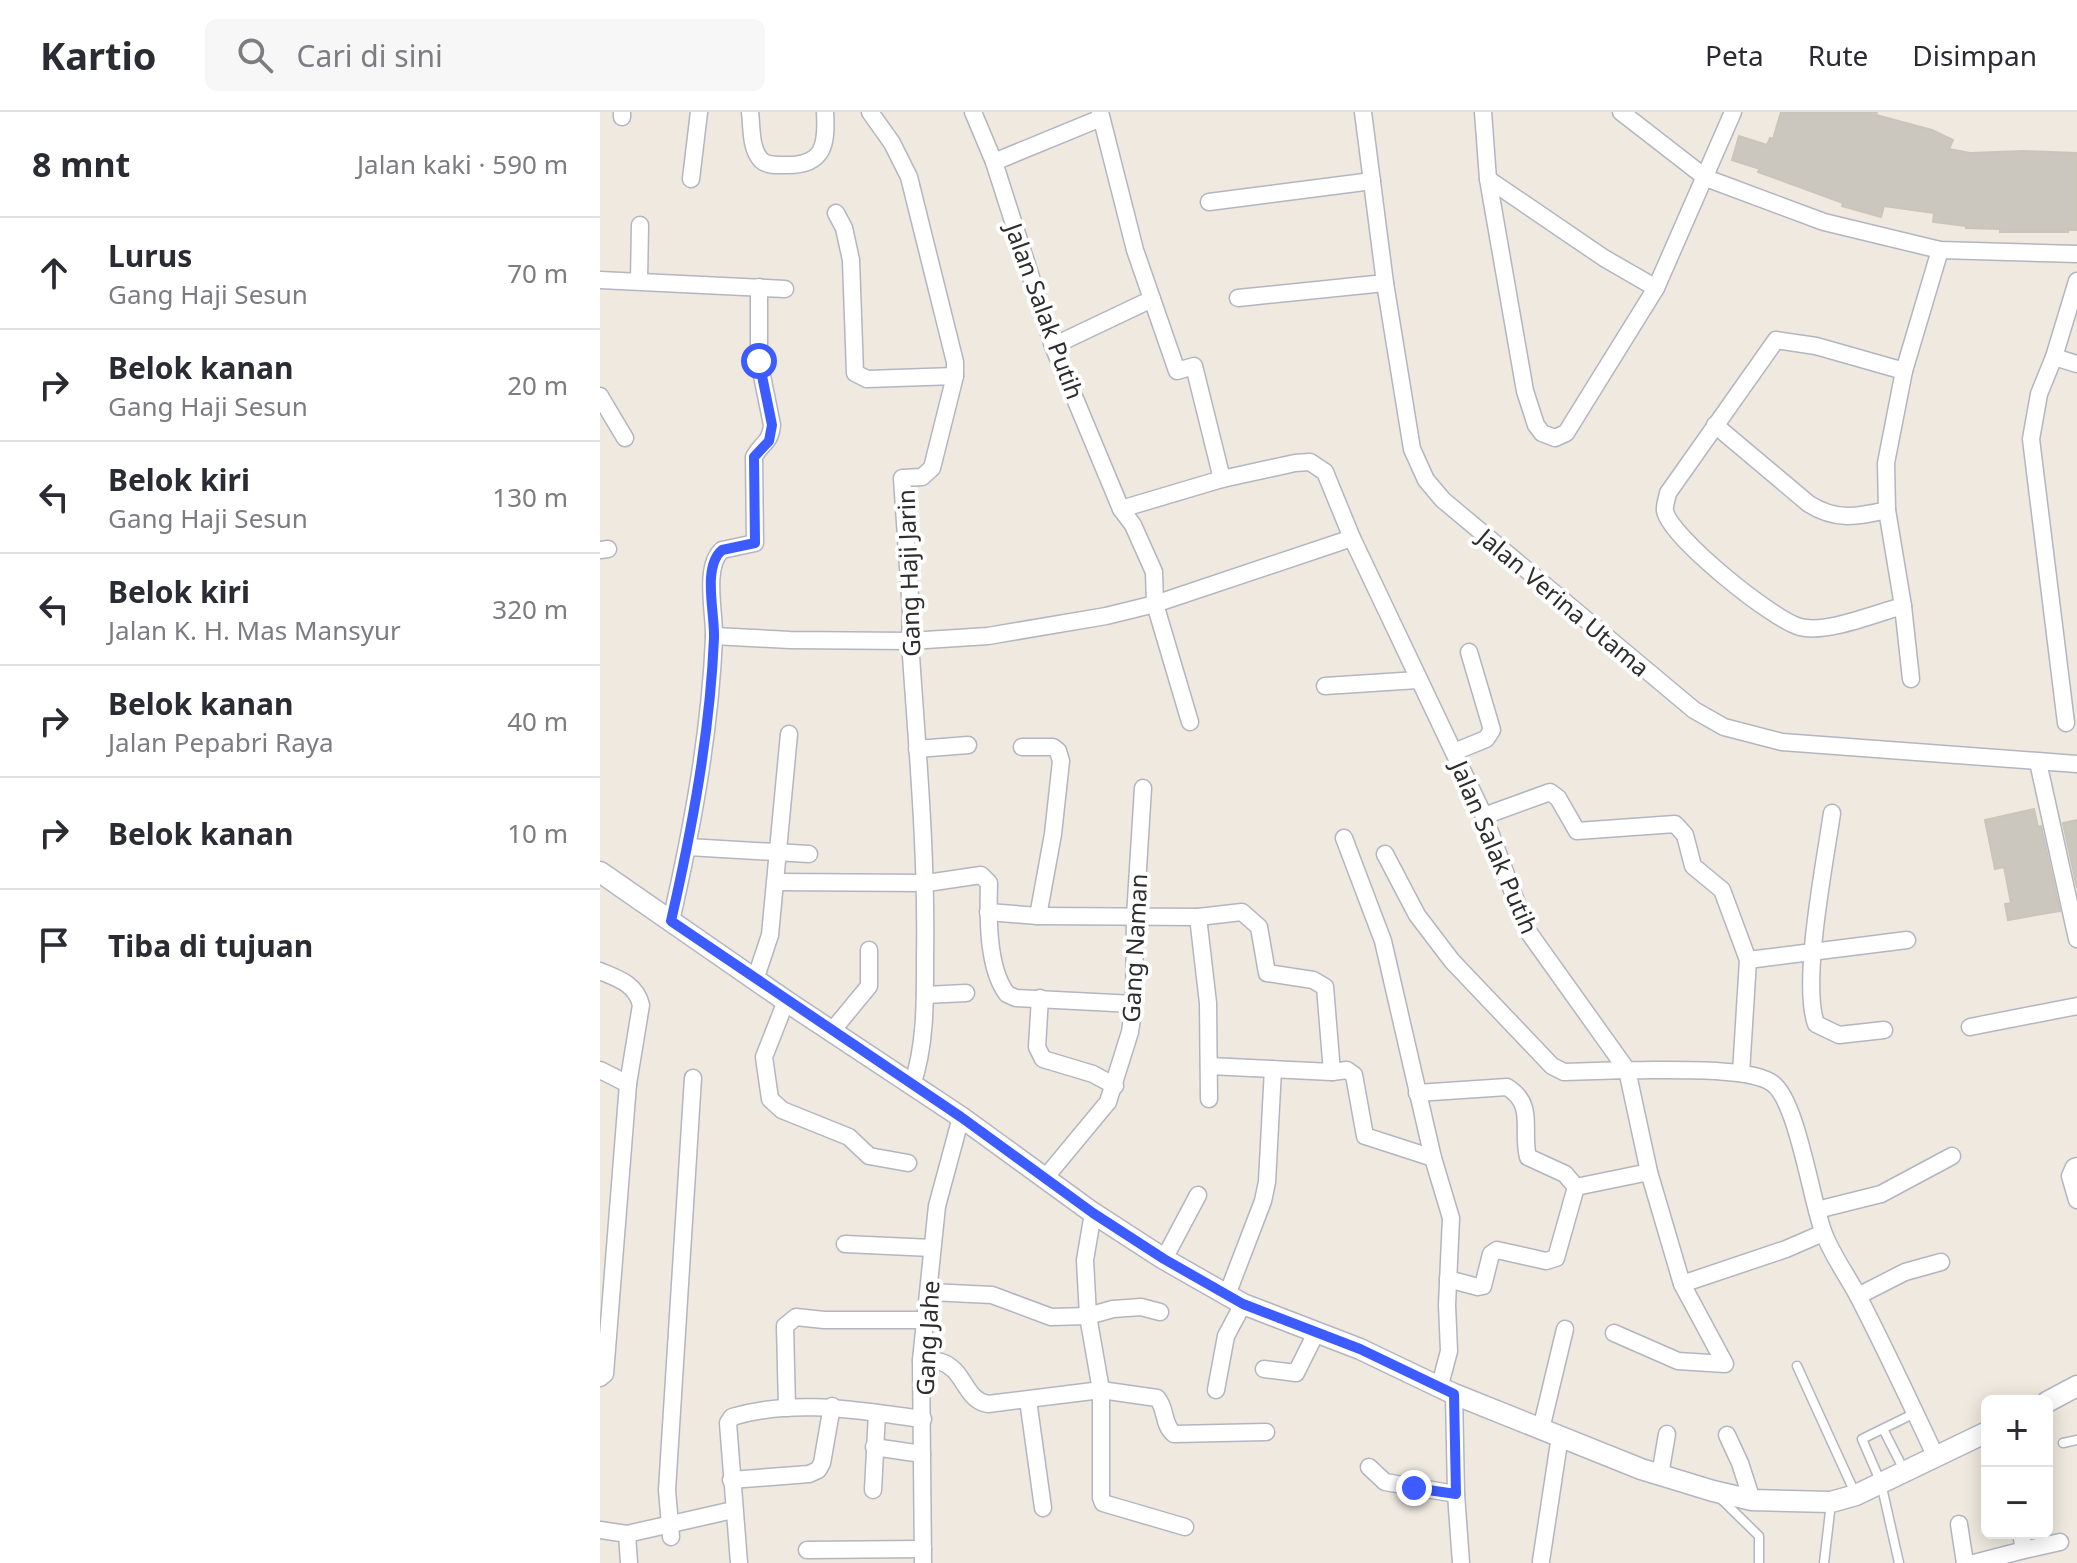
<!DOCTYPE html>
<html lang="id">
<meta charset="utf-8">
<style>
body{margin:0;font-family:"Noto Sans",sans-serif;background:#f7f7f7;color:#2b2b33}
.controls{position:absolute;right:24px;bottom:24px;display:grid;overflow:hidden;border-radius:12px;box-shadow:0 4px 20px #0003}
.controls button{width:72px;height:72px;display:grid;place-items:center;padding:0;border:0;border-bottom:2px solid #e1e1e2;background:#fff;color:#2b2b33;font:40px sans-serif}
.stop{position:absolute;width:24px;height:24px;margin:-18px;border:6px solid #3c5cff;border-radius:50%;background:#fff}
.stop.end{background:#3c5cff;border-color:#fff;box-shadow:0 2px 8px #0008}
.list{margin:0;padding:0;list-style:none}
h2{display:flex;justify-content:space-between;align-items:center;height:104px;margin:0;padding:0 32px;font-size:34px}
h2 small{font-size:26px;font-weight:400;color:#7c7c81}
.list li{display:grid;grid-template-columns:52px 1fr auto;gap:24px;align-items:center;box-sizing:border-box;height:112px;padding:0 32px;border-top:2px solid #e1e1e2}
.list b{display:block;font-size:30px;white-space:nowrap}
.list p{margin:0;font-size:26px;white-space:nowrap;color:#7c7c81}
.list em{font-size:26px;font-style:normal;color:#7c7c81}
.icon{flex:none;width:44px;height:44px;fill:none;stroke:currentColor;stroke-width:2;stroke-linecap:round;stroke-linejoin:round}
.map{position:relative;flex:none;width:1477px;height:1451px;overflow:hidden}
header{display:flex;align-items:center;gap:48px;box-sizing:border-box;height:112px;padding:0 40px;background:#fff;border-bottom:2px solid #e1e1e2}
header strong{font-size:38px}
nav{display:flex;gap:44px;margin-inline-start:auto;font-size:28px}
.search{width:560px;height:72px;background:#f7f7f7;display:flex;align-items:center;gap:20px;box-sizing:border-box;padding:0 28px;border-radius:12px;color:#7c7c81;font-size:30px}
main{display:flex}
aside{flex:1;background:#fff}
.map>svg:first-child{display:block}
.building{fill:#cbc7be;stroke:#cbc5b9;stroke-width:2}
.lines{fill:none;stroke-linecap:round;stroke-linejoin:round}
.service-casing{stroke:#b3b5c1;stroke-width:11}
.minor-casing{stroke:#b3b5c1;stroke-width:19}
.tertiary-casing{stroke:#b3b5c1;stroke-width:23}
.service{stroke:#fff;stroke-width:8}
.minor{stroke:#fff;stroke-width:16}
.tertiary{stroke:#fff;stroke-width:20}
.route{stroke:#3c5cff;stroke-width:10}
.labels{text-anchor:middle;dominant-baseline:central;stroke-width:8;stroke-linejoin:round;paint-order:stroke}
.street-label{font-size:24px;fill:#2d2d2d;stroke:#fff}
</style>
<header>
<strong>Kartio</strong>
<div class="search"><svg class="icon" aria-label="search" viewBox="0 0 24 24"><circle cx="10" cy="10" r="6"/><path d="M15 15l6 6"/></svg>Cari di sini</div>
<nav><a>Peta</a><a>Rute</a><a>Disimpan</a></nav>
</header>
<main>
<aside>
<h2>8 mnt<small>Jalan kaki · 590 m</small></h2>
<ul class="list">
<li><svg class="icon" aria-label="ahead" viewBox="0 0 24 24"><path d="M12 20V5M6 11l6-6 6 6"/></svg><div><b>Lurus</b><p>Gang Haji Sesun</p></div><em>70 m</em></li>
<li><svg class="icon" aria-label="right" viewBox="0 0 24 24"><path d="M7 20v-9h11M14 6l5 5-5 5"/></svg><div><b>Belok kanan</b><p>Gang Haji Sesun</p></div><em>20 m</em></li>
<li><svg class="icon" aria-label="left" viewBox="0 0 24 24"><path d="M17 20v-9H6M10 6l-5 5 5 5"/></svg><div><b>Belok kiri</b><p>Gang Haji Sesun</p></div><em>130 m</em></li>
<li><svg class="icon" aria-label="left" viewBox="0 0 24 24"><path d="M17 20v-9H6M10 6l-5 5 5 5"/></svg><div><b>Belok kiri</b><p>Jalan K. H. Mas Mansyur</p></div><em>320 m</em></li>
<li><svg class="icon" aria-label="right" viewBox="0 0 24 24"><path d="M7 20v-9h11M14 6l5 5-5 5"/></svg><div><b>Belok kanan</b><p>Jalan Pepabri Raya</p></div><em>40 m</em></li>
<li><svg class="icon" aria-label="right" viewBox="0 0 24 24"><path d="M7 20v-9h11M14 6l5 5-5 5"/></svg><div><b>Belok kanan</b></div><em>10 m</em></li>
<li><svg class="icon" aria-label="arrive" viewBox="0 0 24 24"><path d="M6 21V4h12l-3 4 3 4H6"/></svg><div><b>Tiba di tujuan</b></div></li>
</ul>
</aside>
<div class="map">
<svg width="1477" height="1451" viewBox="0 0 1477 1451">
<rect width="100%" height="100%" fill="#efe9df"/>
<g class="building">
<polygon points="1181,0 1277,0 1276,3 1332,18 1353,28 1349,37 1370,41 1423,39 1477,41 1477,118 1468,118 1468,120 1400,120 1400,117 1366,116 1366,114 1333,110 1334,101 1284,94 1281,105 1242,94 1243,91 1158,60 1160,57 1132,48 1139,24 1167,33 1170,26 1173,27"/>
<polygon points="1434,697 1438,715 1441,714 1460,799 1408,808 1405,792 1411,791 1404,755 1395,757 1385,708"/>
<polygon points="1477,708 1477,776 1463,711"/>
</g>
<g class="lines">
<g class="service-casing">
<g id="service">
<polyline points="1197,1254 1255,1381"/>
<polyline points="1283,1317 1304,1358"/>
<polyline points="1463,1331 1477,1328"/>
<polyline points="1119,1385 1159,1424 1159,1451"/>
<polyline points="1224,1451 1231,1391"/>
<polyline points="1299,1451 1281,1371 1262,1327 1315,1301"/>
</g>
</g>
<g class="minor-casing">
<g id="minor">
<path d="M 150,0 C 152,15 150,36 161,48 C 167,54 177,53 185,53 C 224,54 227,33 225,0"/>
<path d="M 270,0 L 292,31 L 309,65 L 355,250 L 355,264 L 332,356 L 322,365 L 302,366 L 311,500 L 310,529 C 317,635 327,740 325,846 C 325,888 326,933 312,973"/>
<polyline points="373,0 394,50 453,234 521,397 533,413 554,460 555,492 590,610"/>
<polyline points="500,0 535,138 577,259 594,254 622,367"/>
<polyline points="763,0 785,171 812,337 826,368 843,388 1094,598 1124,615 1182,630 1477,652"/>
<polyline points="883,0 888,67 925,279 936,313 942,321 955,326 966,321 1056,176 1133,0"/>
<polyline points="1021,0 1106,66 1224,110 1340,138 1477,142"/>
<polyline points="22,5 22,0"/>
<polyline points="394,50 501,6"/>
<polyline points="91,67 99,0"/>
<polyline points="888,67 1004,146 1056,176"/>
<polyline points="609,90 772,69"/>
<polyline points="236,101 244,116 251,148 255,261 267,267 355,264"/>
<polyline points="0,168 185,177"/>
<polyline points="39,169 40,113"/>
<polyline points="638,186 785,171"/>
<polyline points="453,234 552,187"/>
<polyline points="1454,245 1477,252"/>
<polyline points="0,284 25,326"/>
<path d="M 1115,313 L 1209,392 C 1236,409 1257,405 1287,398"/>
<path d="M 521,397 L 622,367 L 695,351 L 710,350 L 725,360 L 752,426 L 884,704 L 927,818 L 1027,958 C 1059,959 1149,954 1172,971 C 1197,988 1211,1087 1223,1119 C 1231,1142 1247,1163 1258,1184 C 1285,1236 1310,1290 1335,1343"/>
<polyline points="0,438 8,437"/>
<path d="M 1303,494 C 1276,501 1227,522 1200,515 C 1173,508 1071,426 1065,399 C 1064,394 1067,387 1068,381 L 1176,228 L 1216,234 L 1304,259"/>
<polyline points="114,524 190,528 310,529 388,524 506,504 555,492 752,426"/>
<polyline points="1311,567 1303,494 1287,398 1286,351 1304,259 1340,138"/>
<polyline points="725,574 818,568"/>
<polyline points="1466,611 1431,327 1439,282 1454,245 1477,169"/>
<polyline points="317,637 368,633"/>
<polyline points="854,640 886,627 892,618 869,540"/>
<polyline points="1438,650 1477,827"/>
<path d="M 1232,701 C 1225,750 1201,870 1216,912 L 1239,923 L 1284,918"/>
<polyline points="884,704 950,680 958,686 977,719 1075,712 1085,723 1093,754 1122,778 1148,848 1141,961"/>
<polyline points="744,726 783,829 833,1046 851,1106 847,1193 849,1239 840,1273"/>
<polyline points="88,735 209,742"/>
<polyline points="785,742 817,803 852,849 952,954 964,960 1027,958 1049,1060 1082,1172 1186,1137 1223,1121"/>
<path d="M 176,770 L 327,771 L 381,763 L 389,771 C 388,803 387,856 407,882 L 416,886 L 534,892"/>
<polyline points="388,800 438,804 453,722 461,649 458,639 453,635 422,635"/>
<polyline points="438,804 598,805 642,800 659,815 667,861 713,868 725,875 732,960"/>
<polyline points="598,805 608,891 609,987"/>
<path d="M 71,809 C 92,717 110,621 114,526 C 115,502 103,455 122,438 L 155,431 L 154,345 C 162,330 170,332 172,313 L 159,249 L 159,175"/>
<polyline points="1148,848 1307,828"/>
<path d="M 0,859 C 19,867 36,872 41,893 L 28,972 L 5,1262 L 0,1266"/>
<polyline points="155,868 170,823 189,622"/>
<polyline points="325,883 366,881"/>
<polyline points="440,886 437,935 443,947 493,962 515,974"/>
<polyline points="186,889 164,945 170,987 182,998 249,1025 269,1044 308,1051"/>
<polyline points="1370,915 1477,894"/>
<polyline points="232,919 269,874 269,838"/>
<polyline points="609,954 732,960 747,958 754,963 765,1024 833,1046"/>
<polyline points="0,958 28,972"/>
<path d="M 817,981 L 907,975 C 936,993 921,1018 928,1045 L 965,1062 L 976,1075 L 1049,1060"/>
<polyline points="1477,1054 1474,1055 1470,1064 1477,1088"/>
<polyline points="445,1066 508,990 530,920 534,892 535,805 543,676"/>
<polyline points="1217,1098 1281,1082 1352,1044"/>
<polyline points="493,1101 485,1148 488,1204 501,1278 501,1386 503,1391 585,1415"/>
<polyline points="245,1132 332,1136"/>
<polyline points="564,1147 598,1083"/>
<polyline points="848,1167 878,1175 883,1174 891,1142 897,1138 946,1149 956,1146 976,1075"/>
<polyline points="330,1180 392,1183 451,1205 488,1204 513,1197 541,1195 560,1200"/>
<polyline points="627,1183 663,1089 667,1070 673,957"/>
<polyline points="1258,1184 1305,1160 1341,1150"/>
<polyline points="1014,1221 1078,1249 1125,1252 1082,1172"/>
<path d="M 321,1248 C 328,1248 336,1248 341,1250 C 365,1257 364,1288 388,1292 L 501,1278 L 557,1286 C 567,1297 562,1312 574,1322 L 666,1320"/>
<polyline points="664,1257 696,1261 717,1219"/>
<polyline points="616,1278 626,1224 643,1192"/>
<polyline points="854,1282 856,1382 861,1451"/>
<polyline points="428,1288 443,1396"/>
<polyline points="187,1296 185,1214 196,1205 224,1208 326,1208"/>
<polyline points="941,1317 965,1217"/>
<polyline points="1127,1323 1140,1351 1152,1388"/>
<polyline points="274,1335 322,1342"/>
<polyline points="769,1355 785,1370 856,1382"/>
<polyline points="1060,1363 1067,1322"/>
<polyline points="131,1368 209,1362 218,1358 222,1351 232,1294"/>
<polyline points="273,1378 277,1301"/>
<polyline points="1359,1412 1365,1451"/>
<polyline points="0,1418 27,1422 29,1451"/>
<polyline points="27,1422 133,1398"/>
<polyline points="71,1425 67,1378 93,966"/>
<polyline points="207,1438 323,1437"/>
<polyline points="1424,1438 1460,1430"/>
<polyline points="941,1449 960,1324"/>
<path d="M 139,1451 L 128,1311 L 132,1305 C 195,1286 260,1299 323,1307"/>
<polyline points="323,1451 321,1248 337,1094 361,1005"/>
<polyline points="1374,1451 1424,1438 1421,1421"/>
</g>
</g>
<g class="tertiary-casing">
<g id="tertiary">
<polyline points="0,760 186,889 361,1005 493,1101 564,1147 643,1192 760,1237 854,1282 1041,1357 1113,1379 1152,1388 1231,1390 1256,1383 1387,1320"/>
<polyline points="1447,1290 1477,1274"/>
</g>
</g>
<use href="#service" class="service"/>
<use href="#minor" class="minor"/>
<use href="#tertiary" class="tertiary"/>
</g>
<g class="lines">
<path class="route" d="M 159,249 L 172,313 L 169,329 L 154,345 L 155,431 L 122,438 C 102,455 115,501 114,526 C 110,621 92,717 71,809 L 361,1005 L 493,1101 L 564,1147 L 643,1192 L 760,1237 L 854,1282 L 856,1382 L 814,1376"/>
</g>
<g class="labels">
<g class="street-label">
<text transform="translate(445 199) rotate(70)">Jalan Salak Putih</text>
<text transform="translate(308 461) rotate(-92)">Gang Haji Jarin</text>
<text transform="translate(964 490) rotate(40)">Jalan Verina Utama</text>
<text transform="translate(895 735) rotate(67)">Jalan Salak Putih</text>
<text transform="translate(534 836) rotate(-87)">Gang Naman</text>
<text transform="translate(327 1226) rotate(-87)">Gang Jahe</text>
</g>
</g>
</svg>
<div class="controls">
<button>+</button>
<button>−</button>
</div>
<div class="stop" style="left:159px;top:249px"></div>
<div class="stop end" style="left:814px;top:1376px"></div>
</div>
</main>
